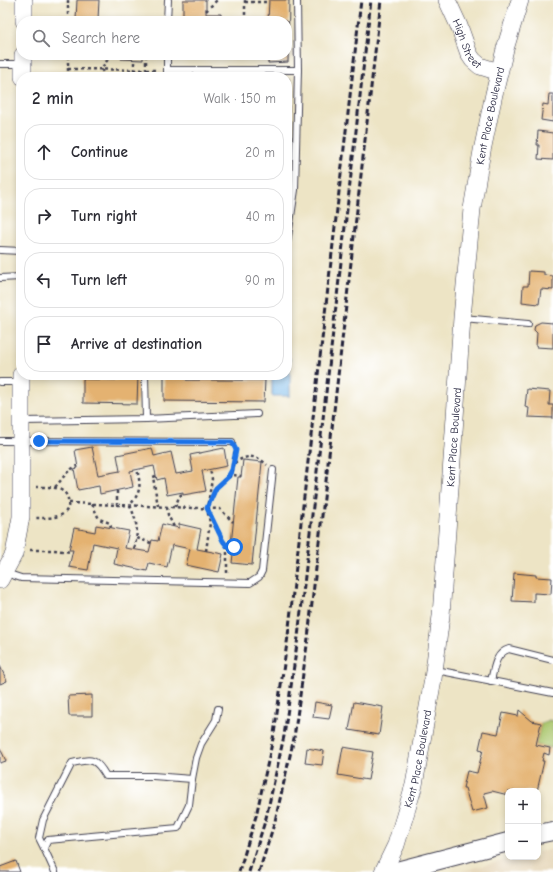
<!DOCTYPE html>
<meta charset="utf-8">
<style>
body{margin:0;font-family:"Comic Neue",sans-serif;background:#f7f7f7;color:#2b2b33}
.controls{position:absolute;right:12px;bottom:12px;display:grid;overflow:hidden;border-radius:8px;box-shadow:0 2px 6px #0003}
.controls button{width:36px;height:36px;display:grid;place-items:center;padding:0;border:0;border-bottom:1px solid #e1e1e2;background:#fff;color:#2b2b33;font:20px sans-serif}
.stop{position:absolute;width:12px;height:12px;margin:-9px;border:3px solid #1a73e8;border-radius:50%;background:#fff}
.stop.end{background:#1a73e8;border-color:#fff;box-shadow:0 1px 4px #0008}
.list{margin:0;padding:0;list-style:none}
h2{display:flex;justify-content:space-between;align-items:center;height:52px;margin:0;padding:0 16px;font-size:17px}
h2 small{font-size:13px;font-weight:400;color:#7c7c81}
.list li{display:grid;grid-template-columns:26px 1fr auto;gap:12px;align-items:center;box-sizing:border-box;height:56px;margin:0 8px 8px;padding:0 8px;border:1px solid #e1e1e2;border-radius:16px}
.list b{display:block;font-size:15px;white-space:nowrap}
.list em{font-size:13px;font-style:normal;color:#7c7c81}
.icon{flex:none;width:22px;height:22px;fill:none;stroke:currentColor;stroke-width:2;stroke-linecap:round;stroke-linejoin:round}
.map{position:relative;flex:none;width:553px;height:872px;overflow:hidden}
.search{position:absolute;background:#fff;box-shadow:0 2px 6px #0003;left:16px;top:16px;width:276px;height:44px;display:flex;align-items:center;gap:10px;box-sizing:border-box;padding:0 14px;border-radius:16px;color:#7c7c81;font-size:15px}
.panel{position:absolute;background:#fff;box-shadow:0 2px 6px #0003;left:16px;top:72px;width:276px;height:308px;border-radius:16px}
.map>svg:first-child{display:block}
.built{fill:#e5d5b7}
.green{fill:#aac66d;stroke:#667454}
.water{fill:#74b7e9;stroke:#4b6c92}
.building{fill:#e4b271}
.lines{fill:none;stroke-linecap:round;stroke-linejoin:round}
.lane-casing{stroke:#403f50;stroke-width:8}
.secondary-casing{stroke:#403f50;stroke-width:18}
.primary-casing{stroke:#403f50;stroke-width:20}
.path{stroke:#403f50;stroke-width:2.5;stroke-dasharray:3 3;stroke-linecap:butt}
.lane{stroke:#fff;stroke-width:6}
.secondary{stroke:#fff;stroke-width:17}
.primary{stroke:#fff;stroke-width:18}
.rail{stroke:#22223b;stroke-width:3;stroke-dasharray:6 3;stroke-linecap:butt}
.route{stroke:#1a73e8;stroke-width:5}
.labels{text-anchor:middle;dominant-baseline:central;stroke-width:3;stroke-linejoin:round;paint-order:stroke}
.street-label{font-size:11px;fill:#22223b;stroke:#fff}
</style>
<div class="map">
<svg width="553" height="872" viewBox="0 0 553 872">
<rect width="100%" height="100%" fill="#fff"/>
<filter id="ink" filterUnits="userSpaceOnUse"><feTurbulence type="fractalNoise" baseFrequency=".025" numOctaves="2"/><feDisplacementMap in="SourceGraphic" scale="8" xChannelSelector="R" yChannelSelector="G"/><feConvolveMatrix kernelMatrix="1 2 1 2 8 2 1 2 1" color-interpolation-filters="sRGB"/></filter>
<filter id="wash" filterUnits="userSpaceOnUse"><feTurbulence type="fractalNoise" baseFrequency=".012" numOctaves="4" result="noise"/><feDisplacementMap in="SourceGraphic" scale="16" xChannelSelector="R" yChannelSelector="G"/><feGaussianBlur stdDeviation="0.9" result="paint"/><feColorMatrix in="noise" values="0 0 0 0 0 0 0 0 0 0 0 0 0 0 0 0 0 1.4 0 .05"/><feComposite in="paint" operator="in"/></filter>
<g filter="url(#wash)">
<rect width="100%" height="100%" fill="#ede4c5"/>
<polygon class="built" points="553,849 553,872 458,872 518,857 538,857 538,852"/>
<polygon class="green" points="547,720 553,721 553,748 536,745 541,723 546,722"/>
<polygon class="water" points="287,358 290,358 290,396 272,396 272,375 287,375"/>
<g id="blocks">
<g class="building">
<polygon points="77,0 99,0 98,19 144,20 144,21 76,20"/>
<polygon points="183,0 206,0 206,14 221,14 221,21 183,21"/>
<polygon points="269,0 289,0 288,62 268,63 268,55 287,55 287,21 268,21"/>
<polygon points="121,55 143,55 143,60 121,59"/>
<rect x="287" y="79" width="2" height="81"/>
<polygon points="549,94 553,94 553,122 541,120 543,104 548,105"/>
<polygon points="538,131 553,133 553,160 538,159 539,145 537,145"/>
<polygon points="529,271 544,272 544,275 553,276 553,290 541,289 539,304 522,302 523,286 528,286"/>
<polygon points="541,322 553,323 553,348 536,347 537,333 534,330 535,325"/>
<polygon points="116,375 138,375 137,404 83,403 83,379 116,380"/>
<polygon points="164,375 187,375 186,380 265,380 264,402 164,401"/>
<polygon points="527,389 550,391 549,405 553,405 553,418 528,417 529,408 525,407"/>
<polygon points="92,447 98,475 120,471 117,455 152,448 154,456 171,452 176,474 193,471 190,455 224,448 227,466 202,471 206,491 183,495 183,492 167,495 164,478 157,480 154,466 130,471 133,487 100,494 99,486 78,490 74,469 78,468 75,450"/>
<polygon points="243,460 262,462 252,565 232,563 234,545 231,545 238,477 241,477"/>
<polygon points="162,524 179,528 179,524 201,529 197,549 223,554 219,572 186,565 190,549 172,545 167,567 149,563 147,571 114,564 117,548 93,543 88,570 69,567 73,550 69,550 74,528 95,532 96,525 129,531 125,548 149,552 152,540 158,541"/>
<polygon points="514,573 536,575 536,577 552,578 551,594 534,593 534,602 512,601"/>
<polygon points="0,666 7,681 0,684"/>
<polygon points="92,695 92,716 69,716 68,696"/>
<polygon points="315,702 332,705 329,719 313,717"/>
<polygon points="354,702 383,707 379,735 349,730"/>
<polygon points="519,710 532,721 541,723 536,745 550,748 549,755 544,753 542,761 544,761 537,791 508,791 508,795 492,791 484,793 488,808 472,812 465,788 463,788 467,771 477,773 483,750 479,749 483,731 498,734 503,713 518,716"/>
<polygon points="343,747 373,752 368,780 338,775"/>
<polygon points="0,748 6,761 0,763"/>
<polygon points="307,748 324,751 322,765 305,763"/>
<polygon points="16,861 20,872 0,872 0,867"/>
</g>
</g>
</g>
<g filter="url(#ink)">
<use href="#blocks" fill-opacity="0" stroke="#403f50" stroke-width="1"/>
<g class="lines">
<g class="lane-casing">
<g id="lane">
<polyline points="167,21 168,0"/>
<polyline points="0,64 22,64"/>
<polyline points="167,70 298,70"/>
<polyline points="167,77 167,55"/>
<polyline points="287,243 295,190 298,70 297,0"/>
<polyline points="0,250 21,251"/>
<polyline points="0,278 21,277"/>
<polyline points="463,318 528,324"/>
<polyline points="145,375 146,419"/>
<polyline points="0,382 20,382"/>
<polyline points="23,421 146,419 257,414"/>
<polyline points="0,441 232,442"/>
<polyline points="6,573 21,578 250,583 259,577 262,571 273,470"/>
<polyline points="436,670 553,693"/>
<path d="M 491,681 C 494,669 495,653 509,649 L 553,660"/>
<path d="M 44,848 L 39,838 L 43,820 L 72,763 C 92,759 95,757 106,776 L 153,776 L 192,779"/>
<polyline points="55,872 44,848 48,840 178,828 189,805 192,779 196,758 201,744 216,720 218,709"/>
</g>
</g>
<g class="secondary-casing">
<g id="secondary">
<path id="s1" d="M 447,0 L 459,26 L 469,54 L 473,60 L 480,66 L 499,72"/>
<polyline points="24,21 24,0"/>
<polyline points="23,77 23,55"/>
<polyline points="0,580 14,554 21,517 21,375"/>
<path id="s2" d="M 383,872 L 396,845 L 414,785 L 433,679 L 441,616 L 462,318 L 472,209 L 482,151 L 494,94 L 505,49 L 520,0"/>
</g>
</g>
<g class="primary-casing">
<g id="primary">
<polyline points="538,834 553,831"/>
<polyline points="393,872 508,842"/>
</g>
</g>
<g class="path">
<polyline points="245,2 269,2"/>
<polyline points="206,11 217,0"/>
<polyline points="68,21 68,0"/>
<polyline points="245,21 245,0"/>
<polyline points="146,55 146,70"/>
<polyline points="68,69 157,70"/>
<polyline points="68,77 68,55"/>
<polyline points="106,77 101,69 111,55"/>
<polyline points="134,77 134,60"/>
<polyline points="110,375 111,380"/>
<polyline points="231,375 233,377 234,380"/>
<polyline points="187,378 191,378 193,375"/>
<path d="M 234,463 C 247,455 256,454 267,465"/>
<polyline points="156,476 153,477 158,506"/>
<polyline points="228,477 233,475 241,476"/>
<path d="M 36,487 C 44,487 53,486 61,490 C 65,492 67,495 68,499 C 72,519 49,518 36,518"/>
<path d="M 55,487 C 63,479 67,469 78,466"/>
<polyline points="117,491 117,505"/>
<polyline points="69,503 220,509 233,522"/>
<polyline points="92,504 99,519 110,523 111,528"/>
<polyline points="208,504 212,479 210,469"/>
<polyline points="167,507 168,515 174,527"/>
<polyline points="175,507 179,497 181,495 180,492"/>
<polyline points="137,538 151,543"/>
<polyline points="227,546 234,547"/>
<path d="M 134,549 C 139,531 137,522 130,505 C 141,492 141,486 137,469"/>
<polyline points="30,550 54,550 72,552"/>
<polyline points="206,551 210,523 208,513"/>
<polyline points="227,573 227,546 223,541 207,508 216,488 228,477 232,470 235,451"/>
</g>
<use href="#lane" class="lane"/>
<use href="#secondary" class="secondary"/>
<use href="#primary" class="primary"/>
<g class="rail">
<polyline points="239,872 256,816 274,734 288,636 361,0"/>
<polyline points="249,872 266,818 284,736 298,637 371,0"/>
<polyline points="259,872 275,821 294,738 308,638 381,0"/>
</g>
</g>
</g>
<g class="lines" filter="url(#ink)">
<polyline class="route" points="39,441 232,442 236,450 232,470 228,477 216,488 207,508 223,541 227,546 234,547"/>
</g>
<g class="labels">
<g class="street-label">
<text stroke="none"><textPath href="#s1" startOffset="48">High Street</textPath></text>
<text stroke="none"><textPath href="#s2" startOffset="767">Kent Place Boulevard</textPath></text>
<text stroke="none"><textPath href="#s2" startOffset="443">Kent Place Boulevard</textPath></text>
<text stroke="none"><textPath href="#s2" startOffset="119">Kent Place Boulevard</textPath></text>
</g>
</g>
</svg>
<div class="controls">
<button>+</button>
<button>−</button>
</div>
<div class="stop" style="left:234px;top:547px"></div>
<div class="stop end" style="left:39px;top:441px"></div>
<div class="search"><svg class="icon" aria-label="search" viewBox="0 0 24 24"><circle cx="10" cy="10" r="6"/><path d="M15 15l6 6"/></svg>Search here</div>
<section class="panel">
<h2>2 min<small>Walk · 150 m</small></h2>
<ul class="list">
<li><svg class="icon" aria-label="ahead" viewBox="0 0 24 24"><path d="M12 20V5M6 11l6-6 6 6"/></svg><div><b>Continue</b></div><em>20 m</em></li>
<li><svg class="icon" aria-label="right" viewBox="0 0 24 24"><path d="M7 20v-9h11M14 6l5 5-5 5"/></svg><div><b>Turn right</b></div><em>40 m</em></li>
<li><svg class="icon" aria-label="left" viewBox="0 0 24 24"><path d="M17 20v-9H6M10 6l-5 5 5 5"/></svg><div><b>Turn left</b></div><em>90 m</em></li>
<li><svg class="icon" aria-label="arrive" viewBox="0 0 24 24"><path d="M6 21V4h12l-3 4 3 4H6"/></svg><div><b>Arrive at destination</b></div></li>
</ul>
</section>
</div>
